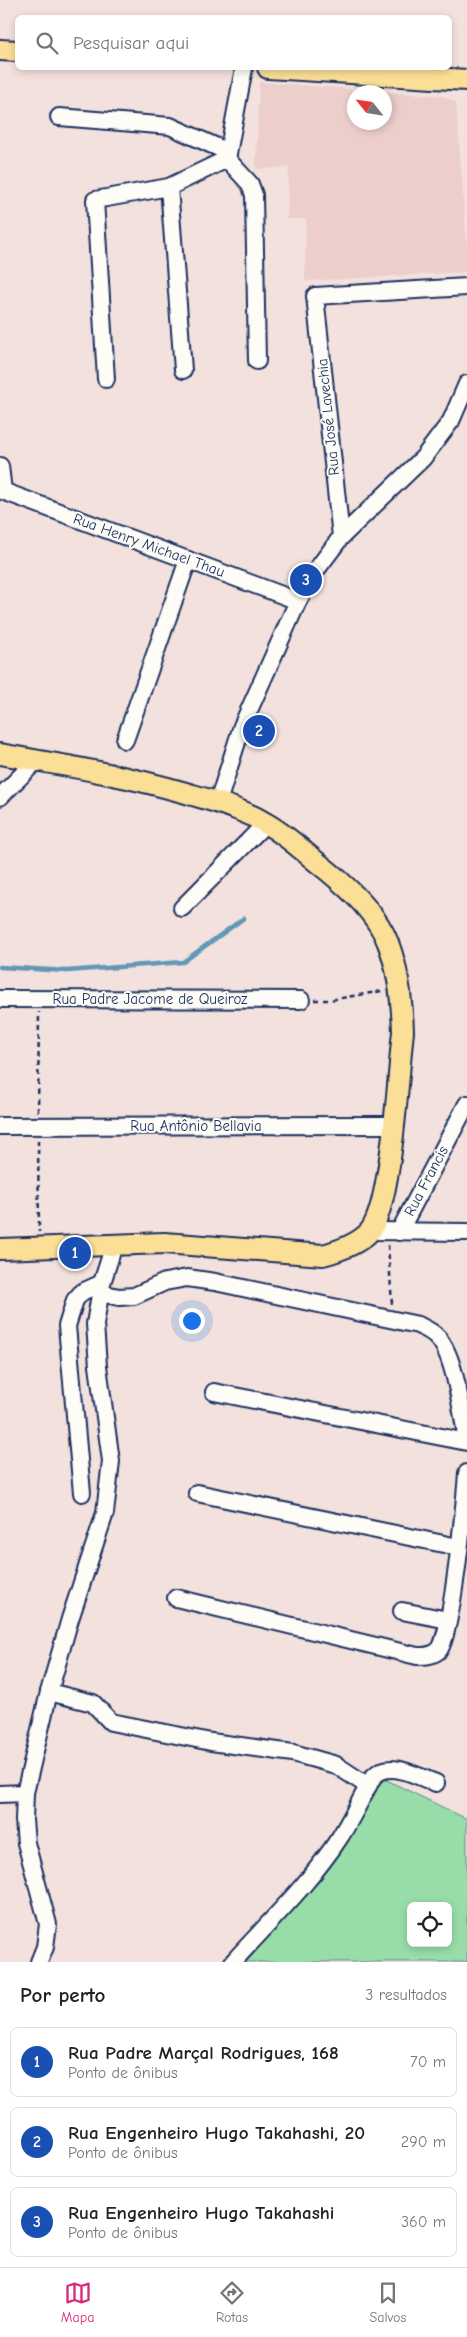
<!DOCTYPE html>
<html lang="pt">
<meta charset="utf-8">
<style>
body{margin:0;font-family:"Comic Neue",sans-serif;background:#f2f2f2;color:#222}
.controls{position:absolute;right:15px;bottom:15px;display:grid;overflow:hidden;border-radius:8px;box-shadow:0 2px 8px #0003}
.controls button{width:45px;height:45px;display:grid;place-items:center;padding:0;border:0;border-bottom:1px solid #e0e0e0;background:#fff;color:#222;font:25px sans-serif}
.compass{position:absolute;left:347px;top:85px;width:45px;height:45px;border-radius:50%;background:#fff;box-shadow:0 2px 8px #0003;rotate:300deg}
.you{position:absolute;left:191px;top:1320px;width:18px;height:18px;margin:-12px;border:4px solid #fff;border-radius:50%;background:#1a73e8;box-shadow:0 0 0 8px #1a73e833}
.badge{display:grid;place-items:center;width:32px;height:32px;border-radius:50%;background:#db2777;color:#fff;font-size:16px;font-weight:700}
.pin{position:absolute;translate:-50% -50%;border:2px solid #fff;box-shadow:0 1px 5px #0006}
.list{margin:0;padding:0;list-style:none}
h2{display:flex;justify-content:space-between;align-items:center;height:65px;margin:0;padding:0 20px;font-size:21px}
h2 small{font-size:16px;font-weight:400;color:#767676}
.list li{display:grid;grid-template-columns:32px 1fr auto;gap:15px;align-items:center;box-sizing:border-box;height:70px;margin:0 10px 10px;padding:0 10px;border:1px solid #e0e0e0;border-radius:8px}
.list b{display:block;font-size:19px;white-space:nowrap}
.list p{margin:0;font-size:16px;white-space:nowrap;color:#767676}
.list em{font-size:16px;font-style:normal;color:#767676}
.icon{flex:none;width:28px;height:28px;fill:none;stroke:currentColor;stroke-width:2;stroke-linecap:round;stroke-linejoin:round}
.map{position:relative;flex:none;width:467px;height:1962px;overflow:hidden}
.search{position:absolute;background:#fff;box-shadow:0 2px 8px #0003;left:15px;right:15px;top:15px;height:55px;display:flex;align-items:center;gap:12px;box-sizing:border-box;padding:0 18px;border-radius:8px;color:#767676;font-size:19px}
.sheet{height:305px;background:#fff}
nav{display:flex;justify-content:space-around;align-items:center;box-sizing:border-box;height:70px;border-top:1px solid #e0e0e0;background:#fff;font-size:14px;color:#767676}
nav a{display:grid;justify-items:center;gap:2px}
nav .on{color:#db2777}
.map>svg:first-child{display:block}
.built{fill:#eccecb;fill-rule:evenodd}
.green{fill:#98dda9;stroke:#5a8684;fill-rule:evenodd}
.lines{fill:none;stroke-linecap:round;stroke-linejoin:round}
.stream{stroke:#6297b7;stroke-width:4.5}
.minor-casing{stroke:#1b2f5e;stroke-width:20}
.major-casing{stroke:#1b2f5e;stroke-width:24}
.path{stroke:#1b2f5e;stroke-width:2.5;stroke-dasharray:5 4;stroke-linecap:butt}
.minor{stroke:#fdfcf7;stroke-width:16}
.major{stroke:#fbdf96;stroke-width:20}
.labels{text-anchor:middle;dominant-baseline:central;stroke-width:4;stroke-linejoin:round;paint-order:stroke}
.street-label{font-size:15px;fill:#1b2f5e;stroke:#fdfcf7}
</style>
<div class="map">
<svg width="467" height="1962" viewBox="0 0 467 1962">
<rect width="100%" height="100%" fill="#f3e1dd"/>
<filter id="ink" filterUnits="userSpaceOnUse"><feTurbulence type="fractalNoise" baseFrequency=".02" numOctaves="2"/><feDisplacementMap in="SourceGraphic" scale="10" xChannelSelector="R" yChannelSelector="G"/><feConvolveMatrix kernelMatrix="1 2 1 2 8 2 1 2 1" color-interpolation-filters="sRGB"/></filter>
<g filter="url(#ink)">
<path class="built" d="M 259,82 L 442,96 L 456,102 L 467,246 L 467,272 L 305,281 L 306,219 L 287,219 L 289,167 L 256,169 ZM 354,92 L 384,92 L 384,122 L 354,122 Z"/>
<path class="green" d="M 372,1773 L 467,1819 L 467,1962 L 245,1962 L 325,1872 ZM 411,1906 L 448,1906 L 448,1943 L 411,1943 Z"/>
<g class="lines">
<polyline class="stream" points="0,967 67,971 183,962 244,918"/>
<g class="minor-casing">
<g id="minor">
<polyline points="59,117 170,126 228,152"/>
<polyline points="227,159 250,184 254,195 257,361"/>
<polyline points="169,187 183,370"/>
<polyline points="106,379 95,200 169,187 227,159 244,68"/>
<polyline points="0,466 3,491"/>
<polyline points="0,490 298,601"/>
<polyline points="341,537 315,296 467,287"/>
<polyline points="125,740 188,560"/>
<polyline points="0,797 36,761"/>
<polyline points="218,802 242,726 298,601 314,573 341,537 423,458 451,421 467,384"/>
<polyline points="182,908 266,823"/>
<polyline points="0,999 301,1000"/>
<polyline points="0,1126 393,1125"/>
<polyline points="370,1231 467,1232"/>
<polyline points="399,1232 467,1104"/>
<path d="M 100,1293 L 119,1297 L 134,1296 L 165,1282 L 187,1278 L 215,1282 L 418,1325 C 424,1328 431,1331 435,1335 C 455,1351 462,1415 467,1440"/>
<polyline points="214,1392 467,1442"/>
<polyline points="82,1493 67,1326 75,1300 82,1292 102,1283"/>
<polyline points="197,1493 458,1547"/>
<path d="M 176,1598 L 417,1656 C 425,1656 433,1656 439,1650 C 452,1635 465,1500 467,1473"/>
<polyline points="402,1611 448,1620"/>
<polyline points="49,1692 93,1703 111,1722 211,1742 293,1753 336,1765 368,1786"/>
<polyline points="0,1794 25,1793"/>
<polyline points="39,1962 45,1947 48,1924 26,1843 24,1820 25,1793 49,1692 70,1619 105,1513 111,1461 98,1366 95,1324 102,1283 114,1245"/>
<path d="M 233,1962 C 269,1922 310,1883 340,1837 C 352,1818 362,1797 373,1777 C 389,1759 416,1776 436,1783"/>
</g>
</g>
<g class="major-casing">
<g id="major">
<polyline points="0,50 18,51"/>
<polyline points="268,68 467,80"/>
<path d="M 0,754 C 62,765 125,775 186,793 C 213,801 243,809 267,824 C 286,835 302,850 318,863 C 341,881 364,901 379,925 C 397,953 402,1000 403,1032 C 398,1073 392,1203 370,1231 C 359,1244 338,1251 323,1255 L 164,1243 L 0,1249"/>
</g>
</g>
<g class="path">
<polyline points="314,1000 330,1000 382,991"/>
<polyline points="38,1112 39,1012"/>
<polyline points="38,1140 39,1232"/>
<polyline points="388,1245 392,1304"/>
</g>
<use href="#minor" class="minor"/>
<use href="#major" class="major"/>
</g>
</g>
<g class="labels">
<g class="street-label">
<text transform="translate(328 417) rotate(-96)">Rua José Lavechia</text>
<text transform="translate(149 545) rotate(20)">Rua Henry Michael Thau</text>
<text x="150" y="999">Rua Padre Jacome de Queiroz</text>
<text x="196" y="1126">Rua Antônio Bellavia</text>
<text transform="translate(426 1181) rotate(-62)">Rua Francis</text>
</g>
</g>
</svg>
<div class="controls">
<button><svg class="icon" aria-label="locate" viewBox="0 0 24 24"><circle cx="12" cy="12" r="6"/><path d="M12 2v4M12 18v4M2 12h4M18 12h4"/></svg></button>
</div>
<svg class="compass" viewBox="-18 -18 36 36"><path d="M0-13l5 13h-10z" fill="#e53935"/><path d="M0 13l5-13h-10z" fill="#767676"/></svg>
<div class="you"></div>
<div class="pin badge" style="left:75px;top:1253px;background:#1a4fb4">1</div>
<div class="pin badge" style="left:259px;top:731px;background:#1a4fb4">2</div>
<div class="pin badge" style="left:306px;top:580px;background:#1a4fb4">3</div>
<div class="search"><svg class="icon" aria-label="search" viewBox="0 0 24 24"><circle cx="10" cy="10" r="6"/><path d="M15 15l6 6"/></svg>Pesquisar aqui</div>
</div>
<section class="sheet">
<h2>Por perto<small>3 resultados</small></h2>
<ul class="list">
<li><span class="badge" style="background:#1a4fb4">1</span><div><b>Rua Padre Marçal Rodrigues, 168</b><p>Ponto de ônibus</p></div><em>70 m</em></li>
<li><span class="badge" style="background:#1a4fb4">2</span><div><b>Rua Engenheiro Hugo Takahashi, 20</b><p>Ponto de ônibus</p></div><em>290 m</em></li>
<li><span class="badge" style="background:#1a4fb4">3</span><div><b>Rua Engenheiro Hugo Takahashi</b><p>Ponto de ônibus</p></div><em>360 m</em></li>
</ul>
</section>
<nav>
<a class="on"><svg class="icon" aria-label="map" viewBox="0 0 24 24"><path d="M3 6l6-2 6 2 6-2v14l-6 2-6-2-6 2zM9 4v14M15 6v14"/></svg>Mapa</a>
<a><svg class="icon" aria-label="directions" viewBox="0 0 24 24"><path d="M12 3l9 9-9 9-9-9zM9 14v-3h6M13 9l2 2-2 2"/></svg>Rotas</a>
<a><svg class="icon" aria-label="saved" viewBox="0 0 24 24"><path d="M7 4h10v16l-5-4-5 4z"/></svg>Salvos</a>
</nav>
